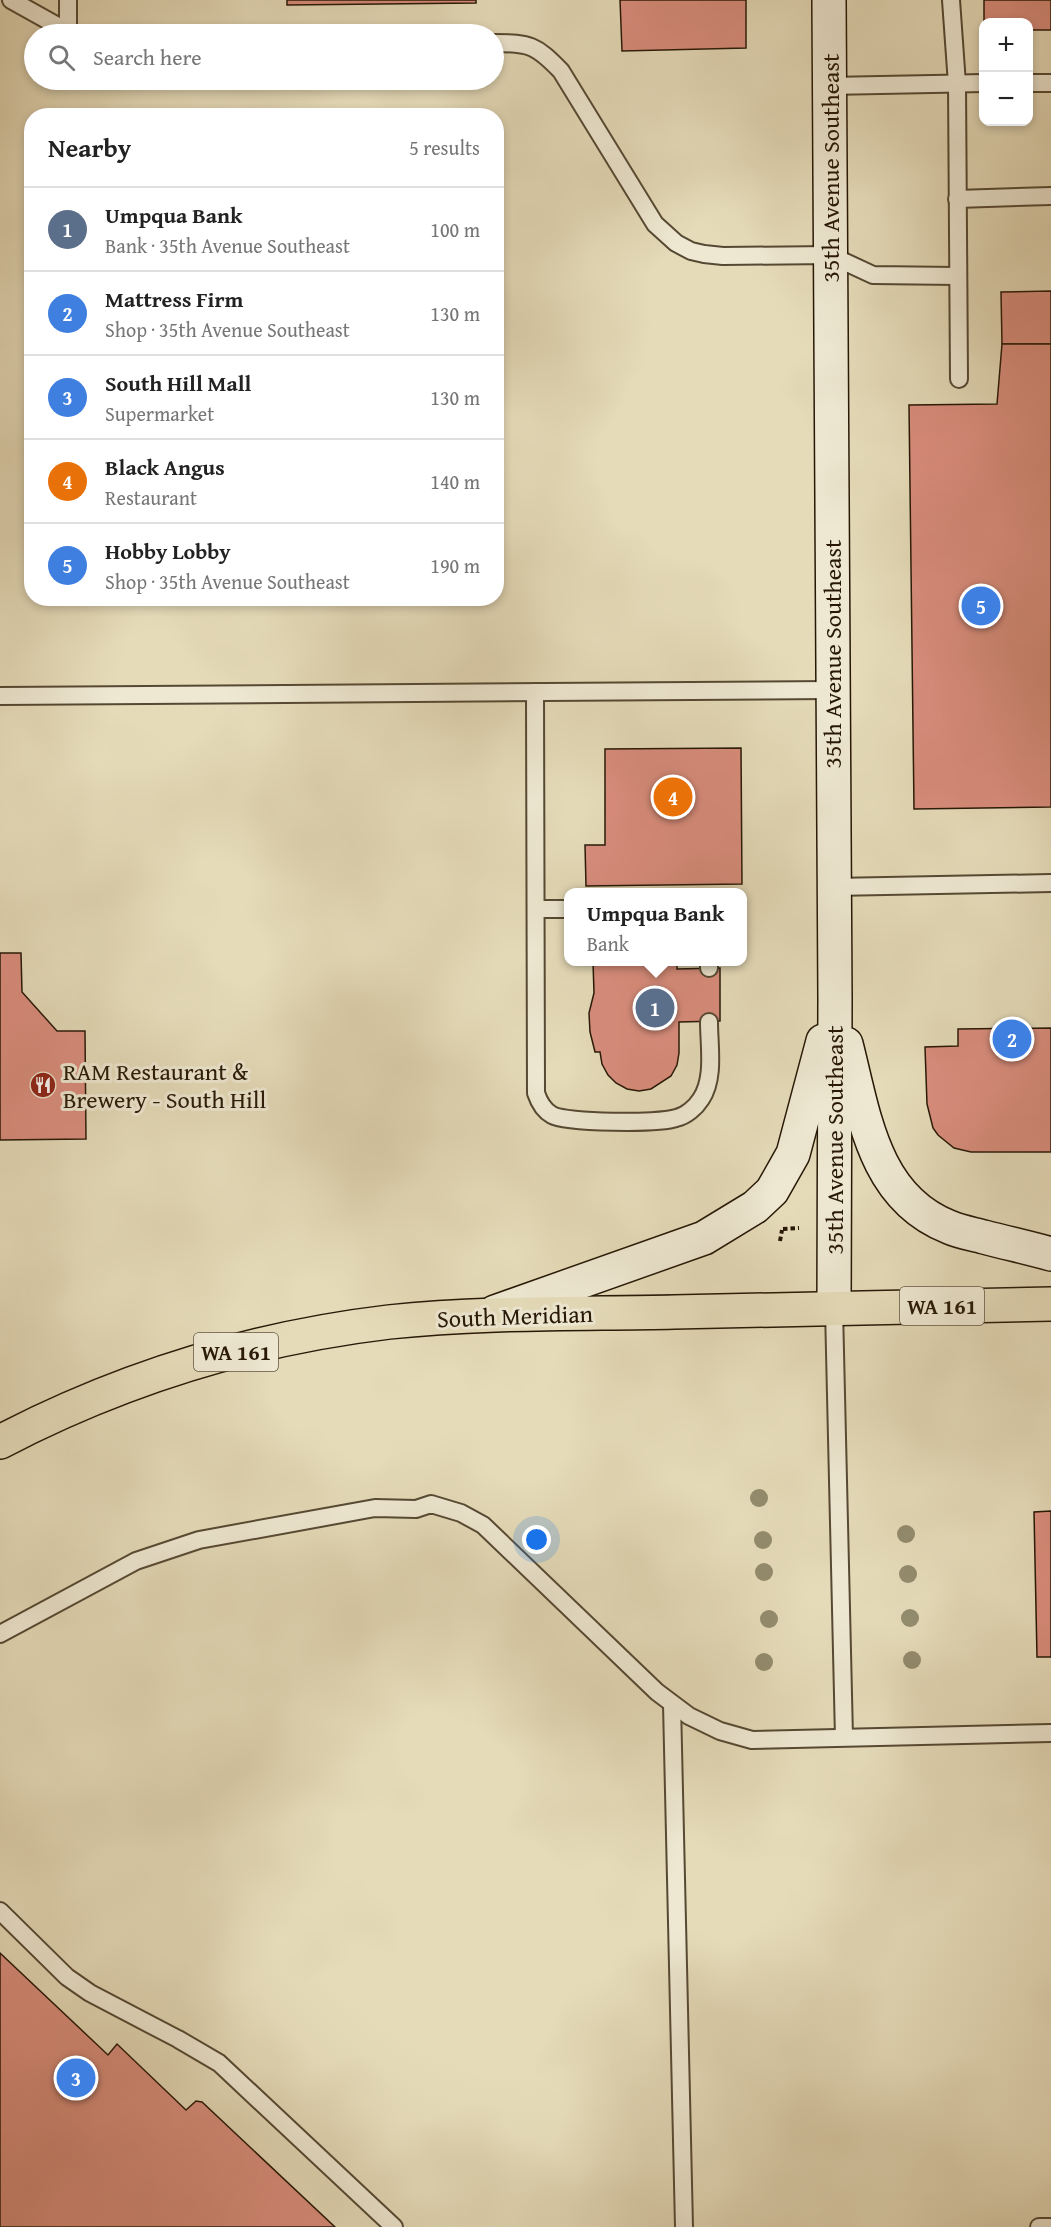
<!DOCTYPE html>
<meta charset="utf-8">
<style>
body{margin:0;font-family:"Gentium Book Plus",serif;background:#f6f6f6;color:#222}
.controls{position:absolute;right:18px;top:18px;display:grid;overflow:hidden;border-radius:12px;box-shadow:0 3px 9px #0003}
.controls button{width:54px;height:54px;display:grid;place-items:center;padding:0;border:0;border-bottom:2px solid #e0e0e0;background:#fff;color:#222;font:30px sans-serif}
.you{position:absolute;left:537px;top:1540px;width:21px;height:21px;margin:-15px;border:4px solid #fff;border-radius:50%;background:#1a73e8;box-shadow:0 0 0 9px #1a73e833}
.badge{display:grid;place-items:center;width:39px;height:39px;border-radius:50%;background:#8f2418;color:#fff;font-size:20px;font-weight:700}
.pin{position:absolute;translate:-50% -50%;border:3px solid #fff;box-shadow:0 2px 6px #0006}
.popup{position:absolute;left:564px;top:888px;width:183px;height:78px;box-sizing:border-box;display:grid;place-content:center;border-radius:12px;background:#fff;filter:drop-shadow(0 2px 4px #0005);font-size:20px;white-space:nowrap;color:#767676}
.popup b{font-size:22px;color:#222}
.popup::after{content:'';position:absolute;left:50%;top:100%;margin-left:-12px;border:12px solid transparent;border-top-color:#fff}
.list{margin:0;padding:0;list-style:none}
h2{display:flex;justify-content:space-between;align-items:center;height:78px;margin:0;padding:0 24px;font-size:26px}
h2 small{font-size:20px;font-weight:400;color:#767676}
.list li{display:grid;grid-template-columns:39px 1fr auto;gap:18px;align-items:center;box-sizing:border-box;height:84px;padding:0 24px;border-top:2px solid #e0e0e0}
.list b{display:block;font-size:22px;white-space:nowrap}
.list p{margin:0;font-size:20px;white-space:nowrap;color:#767676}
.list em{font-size:20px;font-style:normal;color:#767676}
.icon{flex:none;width:33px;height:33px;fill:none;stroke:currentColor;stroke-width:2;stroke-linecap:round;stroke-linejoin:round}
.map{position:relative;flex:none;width:1051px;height:2227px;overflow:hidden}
.search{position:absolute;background:#fff;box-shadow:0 3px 9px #0003;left:24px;top:24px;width:480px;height:66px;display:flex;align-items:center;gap:15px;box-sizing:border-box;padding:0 21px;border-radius:33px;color:#767676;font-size:22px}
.panel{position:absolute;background:#fff;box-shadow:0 3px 9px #0003;left:24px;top:108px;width:480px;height:498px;border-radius:24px}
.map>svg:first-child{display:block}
.building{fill:#d98d7d;stroke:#271806;stroke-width:1.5}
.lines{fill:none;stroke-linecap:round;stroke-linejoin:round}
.lane-casing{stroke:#564933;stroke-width:20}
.secondary-casing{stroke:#271806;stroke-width:36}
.primary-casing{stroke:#271806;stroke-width:36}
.path{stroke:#271806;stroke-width:4;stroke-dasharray:4.5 3;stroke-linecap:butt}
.lane{stroke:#eee8d2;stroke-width:16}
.secondary{stroke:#eee8d2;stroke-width:33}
.primary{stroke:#e5dbb9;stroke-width:33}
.tree{fill:#938c6e}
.labels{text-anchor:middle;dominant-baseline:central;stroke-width:6;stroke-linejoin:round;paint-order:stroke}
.shield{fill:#eee8d2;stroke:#635643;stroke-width:1.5}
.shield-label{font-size:22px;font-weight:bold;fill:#271806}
.street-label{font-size:24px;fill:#271806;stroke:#eee8d2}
.poi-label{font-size:24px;fill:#271806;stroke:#eee8d2;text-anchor:start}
</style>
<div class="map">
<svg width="1051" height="2227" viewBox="0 0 1051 2227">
<rect width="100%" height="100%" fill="#e5dbb9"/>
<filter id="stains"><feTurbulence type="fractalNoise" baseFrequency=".00333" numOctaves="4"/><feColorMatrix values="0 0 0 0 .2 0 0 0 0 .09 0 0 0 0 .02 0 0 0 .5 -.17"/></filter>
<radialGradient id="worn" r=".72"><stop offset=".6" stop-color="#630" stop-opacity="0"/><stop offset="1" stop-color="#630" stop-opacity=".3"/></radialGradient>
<g class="building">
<polygon points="287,0 476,0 476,3 287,5"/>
<polygon points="620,0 746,0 746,48 622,51"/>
<polygon points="984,0 1051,0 1051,30 1028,30 1028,22 984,22"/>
<polygon points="1051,291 1051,344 1002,344 1001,292"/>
<polygon points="1002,344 1051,344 1051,807 914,809 909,405 997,404"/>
<polygon points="741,748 742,884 586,886 585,845 605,845 605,749"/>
<polygon points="0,953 21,953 22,992 57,1031 85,1031 86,1139 0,1140"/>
<polygon points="593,962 677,962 677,969 720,968 720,1021 679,1022 679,1053 677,1065 671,1076 651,1089 639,1091 627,1089 616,1083 608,1075 602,1064 600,1052 595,1052 590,1032 589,1013 594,993"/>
<polygon points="1051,1028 1051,1152 971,1152 954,1148 938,1135 933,1128 927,1104 925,1047 958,1046 958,1029"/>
<polygon points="1051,1511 1051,1657 1037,1657 1034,1512"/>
<polygon points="0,1953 108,2055 117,2044 186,2110 196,2101 202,2102 335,2227 0,2227"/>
</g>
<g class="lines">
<g class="lane-casing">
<g id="lane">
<polyline points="11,0 72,34"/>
<polyline points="68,0 68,33"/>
<polyline points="951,0 957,84 959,379"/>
<path d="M 494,43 C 530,43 536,45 561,71 L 655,224 L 676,243 L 691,251 L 704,254 L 723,256 L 830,255 L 873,275 L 957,276"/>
<polyline points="1028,83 1051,83"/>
<polyline points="829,86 984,83"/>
<polyline points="957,199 1051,196"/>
<path d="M 535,692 L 536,1093 C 539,1102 543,1110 552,1115 C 566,1123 659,1124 676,1118 C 686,1116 696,1107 701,1099 C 715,1078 709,1046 709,1022"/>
<polyline points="0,696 832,690"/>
<polyline points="833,887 1051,883"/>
<polyline points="536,909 568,909"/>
<polyline points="709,962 709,968"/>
<polyline points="834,1309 844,1737"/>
<polyline points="0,1634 136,1561 199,1540 375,1508 416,1509 431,1504 461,1513 483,1525 657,1692 689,1716 720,1731 752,1740 1051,1733"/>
<polyline points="672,1704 684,2227"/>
<polyline points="0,1911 67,1977 90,1993 178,2039 219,2063 394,2227"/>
<polyline points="1039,2227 1051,2227"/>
</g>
</g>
<g class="secondary-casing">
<g id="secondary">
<polyline points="829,0 835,999 834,1309"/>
<path d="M 846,1044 C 864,1114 873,1197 949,1227 C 960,1232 973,1234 984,1237 C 1007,1243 1029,1248 1051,1254"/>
<polyline points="495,1312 704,1238 755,1207 772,1191 793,1154 823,1041"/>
</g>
</g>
<g class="primary-casing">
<path id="primary" d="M 0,1442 C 121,1379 254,1338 389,1322 C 483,1312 579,1314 674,1312 C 800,1309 925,1307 1051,1304"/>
</g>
<g class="path">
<polyline points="783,1229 799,1228"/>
<polyline points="780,1241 782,1230"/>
</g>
<use href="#lane" class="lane"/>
<use href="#secondary" class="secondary"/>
<use href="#primary" class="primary"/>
</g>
<g class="tree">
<circle cx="759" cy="1498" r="9"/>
<circle cx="906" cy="1534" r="9"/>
<circle cx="763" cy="1540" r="9"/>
<circle cx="764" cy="1572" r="9"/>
<circle cx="908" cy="1574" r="9"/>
<circle cx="910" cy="1618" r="9"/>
<circle cx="769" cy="1619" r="9"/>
<circle cx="912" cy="1660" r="9"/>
<circle cx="764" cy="1662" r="9"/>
</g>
<defs>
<g id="restaurant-disc" transform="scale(1.35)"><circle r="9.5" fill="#8f2418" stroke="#eee8d2"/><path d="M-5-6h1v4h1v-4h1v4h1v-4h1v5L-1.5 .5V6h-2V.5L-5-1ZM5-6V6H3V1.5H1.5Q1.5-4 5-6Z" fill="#fff"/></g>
</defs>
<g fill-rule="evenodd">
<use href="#restaurant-disc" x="43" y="1085"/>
</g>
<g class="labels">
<g class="shield">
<rect x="900" y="1287" width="84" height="38" rx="4.5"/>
<rect x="194" y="1333" width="84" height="38" rx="4.5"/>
</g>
<g class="shield-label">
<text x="942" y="1306">WA 161</text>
<text x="236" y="1352">WA 161</text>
</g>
<g class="street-label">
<text transform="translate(830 168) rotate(-90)">35th Avenue Southeast</text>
<text transform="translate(832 654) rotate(-90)">35th Avenue Southeast</text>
<text transform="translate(834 1140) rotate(-90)">35th Avenue Southeast</text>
<text transform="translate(515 1316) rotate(-2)">South Meridian</text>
</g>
<g class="poi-label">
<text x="63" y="1071">RAM Restaurant &amp;<tspan x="63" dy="28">Brewery - South Hill</tspan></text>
</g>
</g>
<rect width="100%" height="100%" filter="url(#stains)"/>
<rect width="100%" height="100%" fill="url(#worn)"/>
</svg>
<div class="controls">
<button>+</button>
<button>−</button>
</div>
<div class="you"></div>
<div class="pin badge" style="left:655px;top:1008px;background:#5c6f8a">1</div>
<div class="popup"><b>Umpqua Bank</b>Bank</div>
<div class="pin badge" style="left:1012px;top:1039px;background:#3f7fe0">2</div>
<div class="pin badge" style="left:76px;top:2078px;background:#3f7fe0">3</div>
<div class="pin badge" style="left:673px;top:797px;background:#e8710a">4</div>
<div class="pin badge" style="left:981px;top:606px;background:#3f7fe0">5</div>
<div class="search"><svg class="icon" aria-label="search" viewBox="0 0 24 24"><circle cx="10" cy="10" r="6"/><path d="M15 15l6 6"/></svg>Search here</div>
<section class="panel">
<h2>Nearby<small>5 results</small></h2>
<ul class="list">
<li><span class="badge" style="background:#5c6f8a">1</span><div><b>Umpqua Bank</b><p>Bank · 35th Avenue Southeast</p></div><em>100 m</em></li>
<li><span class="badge" style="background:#3f7fe0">2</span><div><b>Mattress Firm</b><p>Shop · 35th Avenue Southeast</p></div><em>130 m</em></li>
<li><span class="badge" style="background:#3f7fe0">3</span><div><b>South Hill Mall</b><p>Supermarket</p></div><em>130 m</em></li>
<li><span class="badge" style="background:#e8710a">4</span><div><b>Black Angus</b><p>Restaurant</p></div><em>140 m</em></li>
<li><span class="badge" style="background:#3f7fe0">5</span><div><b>Hobby Lobby</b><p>Shop · 35th Avenue Southeast</p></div><em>190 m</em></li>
</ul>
</section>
</div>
